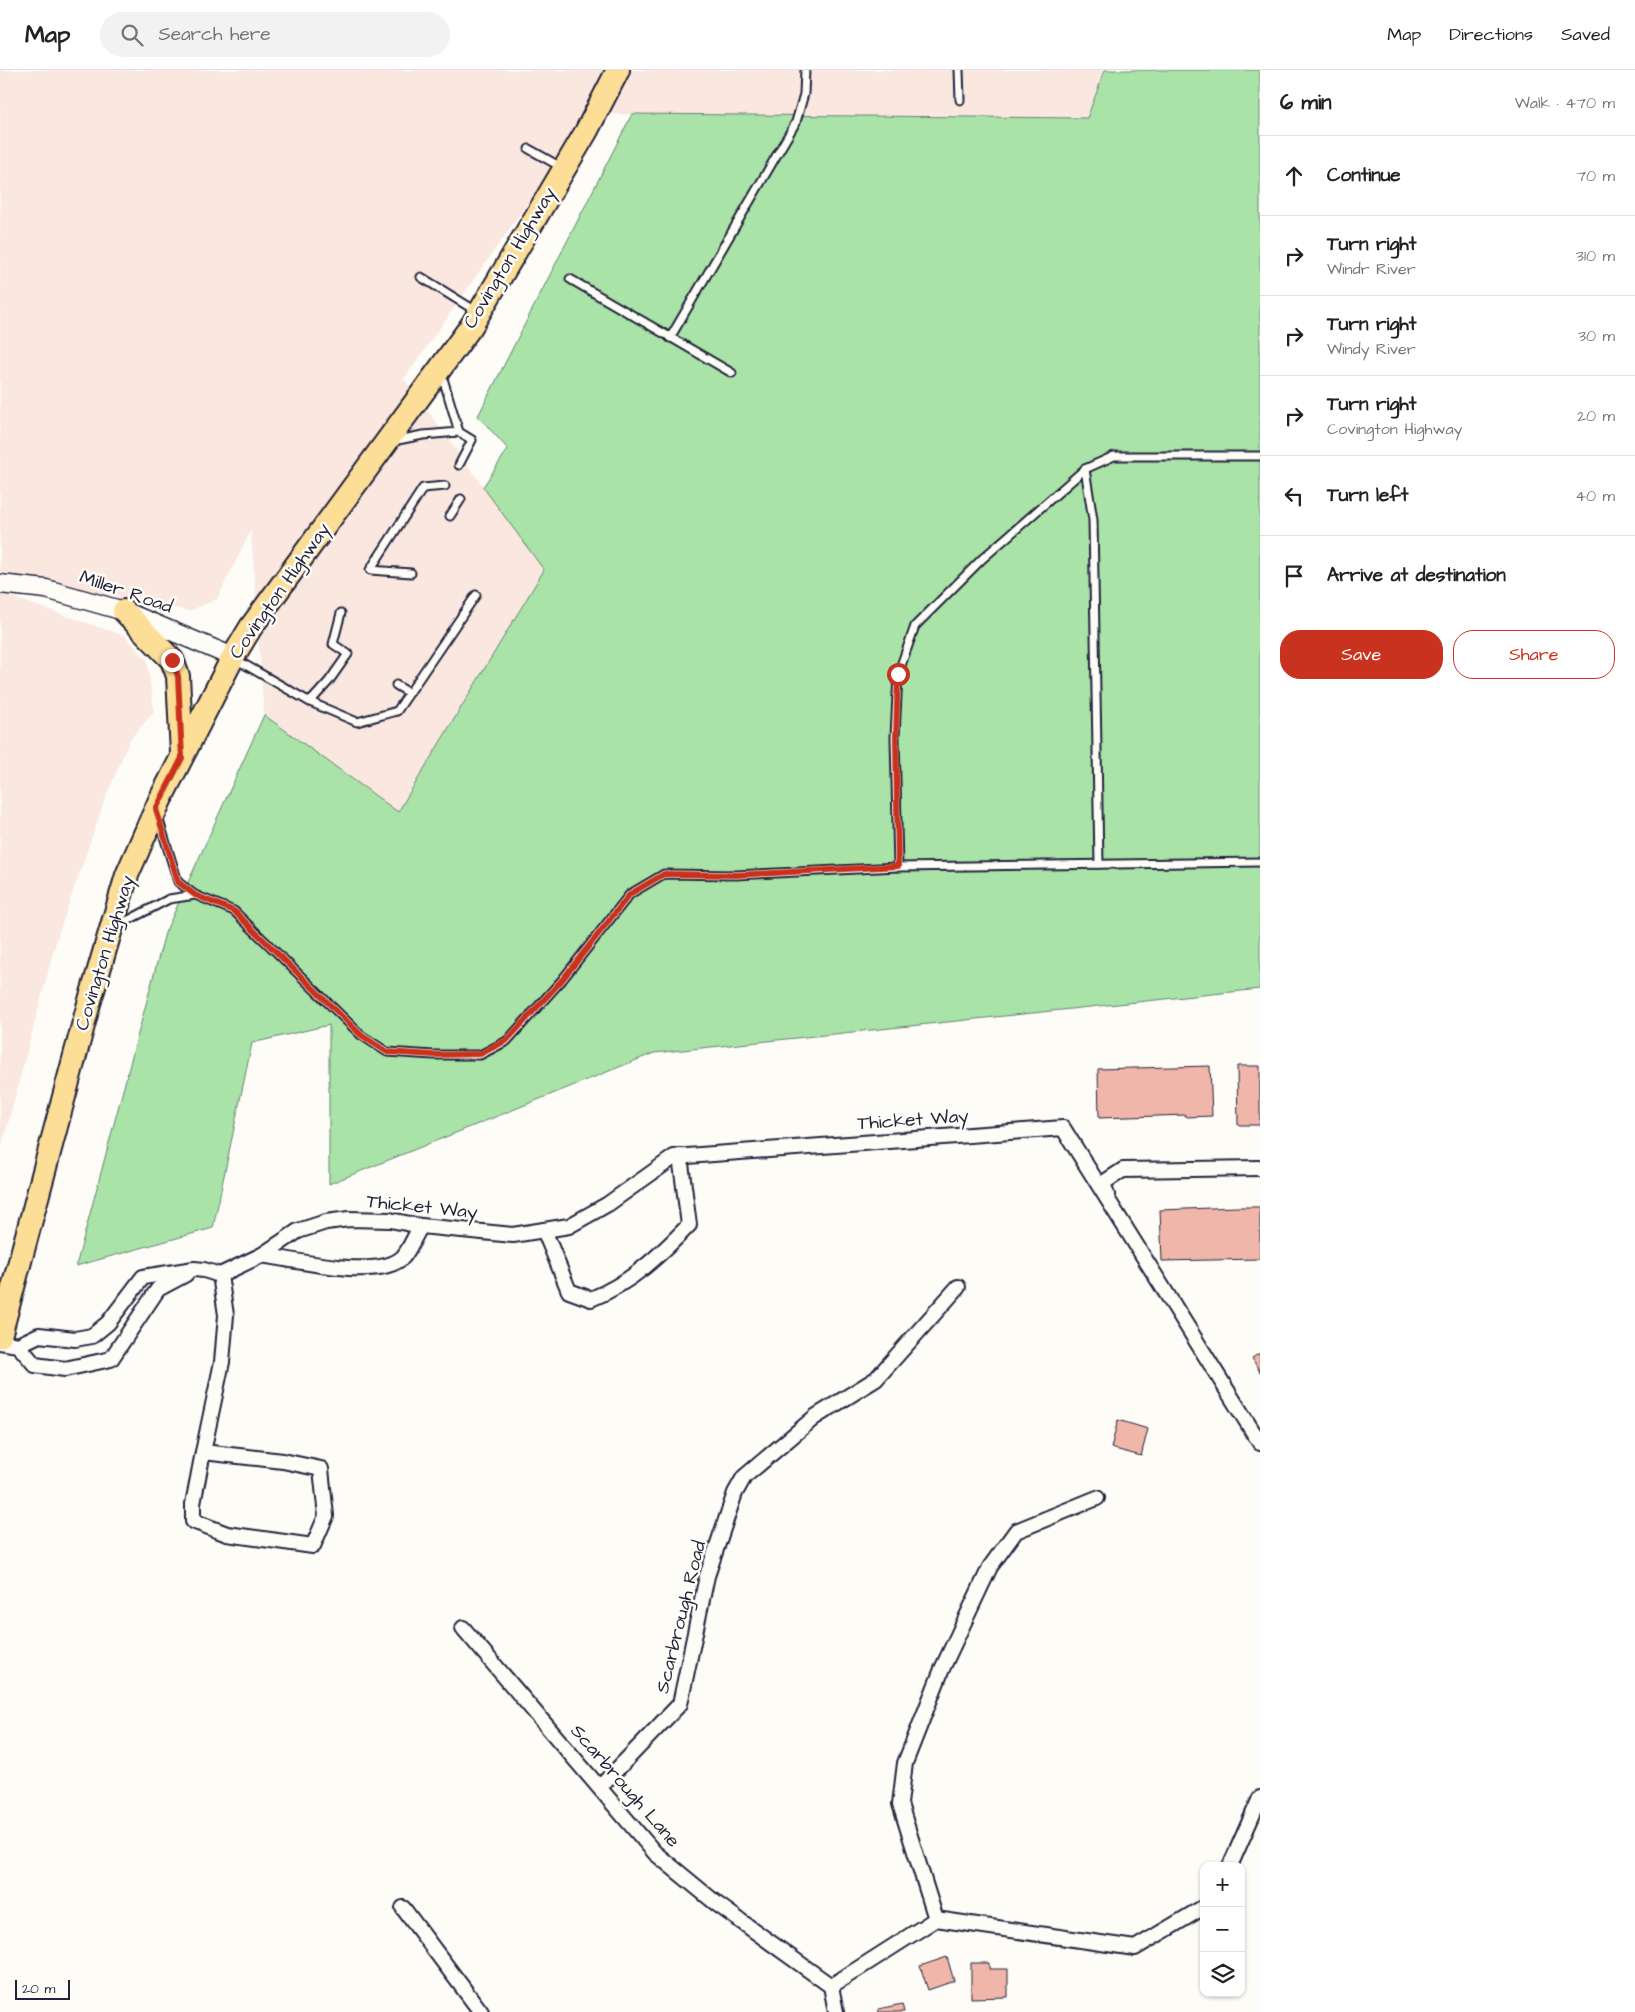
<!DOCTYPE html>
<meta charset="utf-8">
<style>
body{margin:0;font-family:"Architects Daughter",sans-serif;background:#f2f2f2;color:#222}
.controls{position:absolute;right:15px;bottom:15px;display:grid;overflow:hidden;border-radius:10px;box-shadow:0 1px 4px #0004}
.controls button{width:45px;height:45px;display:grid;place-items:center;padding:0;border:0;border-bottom:1px solid #e0e0e0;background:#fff;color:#222;font:25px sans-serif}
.scale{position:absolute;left:15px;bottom:12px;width:55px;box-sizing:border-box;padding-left:5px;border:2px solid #22223b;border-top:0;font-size:14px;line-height:18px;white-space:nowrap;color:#22223b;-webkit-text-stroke:4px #fdfcf7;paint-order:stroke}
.stop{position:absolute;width:15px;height:15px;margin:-11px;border:4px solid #c8321e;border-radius:50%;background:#fff}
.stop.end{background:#c8321e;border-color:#fff;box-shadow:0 1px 5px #0008}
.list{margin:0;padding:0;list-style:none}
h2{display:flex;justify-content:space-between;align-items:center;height:65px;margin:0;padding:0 20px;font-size:21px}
h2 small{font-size:16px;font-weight:400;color:#767676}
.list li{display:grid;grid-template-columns:32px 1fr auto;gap:15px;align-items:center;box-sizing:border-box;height:80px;padding:0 20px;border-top:1px solid #e0e0e0}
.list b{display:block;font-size:19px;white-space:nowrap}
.list p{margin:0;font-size:16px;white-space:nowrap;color:#767676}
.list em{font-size:16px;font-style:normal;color:#767676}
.actions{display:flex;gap:10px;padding:15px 20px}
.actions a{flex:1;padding:11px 0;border:1px solid #c8321e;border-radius:20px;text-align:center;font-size:18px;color:#c8321e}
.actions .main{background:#c8321e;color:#fff}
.icon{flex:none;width:28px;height:28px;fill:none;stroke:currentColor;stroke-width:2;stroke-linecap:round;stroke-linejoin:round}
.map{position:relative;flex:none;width:1260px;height:1942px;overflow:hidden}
header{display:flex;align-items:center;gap:30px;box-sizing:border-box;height:70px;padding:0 25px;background:#fff;border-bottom:1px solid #e0e0e0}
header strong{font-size:24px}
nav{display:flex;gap:28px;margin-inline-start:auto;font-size:18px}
.search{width:350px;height:45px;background:#f2f2f2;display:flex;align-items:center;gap:12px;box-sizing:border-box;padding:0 18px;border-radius:28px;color:#767676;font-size:19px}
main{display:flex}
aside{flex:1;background:#fff}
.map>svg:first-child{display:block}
.built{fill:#f9e7e0}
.green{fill:#a9e3a8;stroke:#668272}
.building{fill:#f0b6a9;stroke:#22223b}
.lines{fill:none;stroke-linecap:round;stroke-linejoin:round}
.service-casing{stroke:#22223b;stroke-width:11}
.minor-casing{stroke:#22223b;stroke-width:18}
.tertiary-casing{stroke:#22223b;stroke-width:21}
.primary-casing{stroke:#22223b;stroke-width:26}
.service{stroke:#fdfcf7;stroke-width:7}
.minor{stroke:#fdfcf7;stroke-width:14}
.tertiary{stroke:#fdfcf7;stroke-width:18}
.primary{stroke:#fdde96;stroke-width:22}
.route{stroke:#c8321e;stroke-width:6}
.labels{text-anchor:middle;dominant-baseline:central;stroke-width:5;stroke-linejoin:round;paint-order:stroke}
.street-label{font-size:19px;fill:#22223b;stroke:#fdfcf7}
</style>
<header>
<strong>Map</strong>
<div class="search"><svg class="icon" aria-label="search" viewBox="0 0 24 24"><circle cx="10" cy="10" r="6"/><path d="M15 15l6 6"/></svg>Search here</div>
<nav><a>Map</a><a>Directions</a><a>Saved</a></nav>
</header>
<main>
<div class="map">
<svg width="1260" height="1942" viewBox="0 0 1260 1942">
<rect width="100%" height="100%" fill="#fdfcf7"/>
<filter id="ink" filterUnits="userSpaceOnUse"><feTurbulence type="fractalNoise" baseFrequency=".02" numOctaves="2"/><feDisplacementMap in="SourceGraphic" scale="10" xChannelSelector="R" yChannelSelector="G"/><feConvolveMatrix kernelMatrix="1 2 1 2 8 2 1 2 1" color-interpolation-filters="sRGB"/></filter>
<g filter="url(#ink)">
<g class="built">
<polygon points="0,0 1105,0 1087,48 590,44 404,309 544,499 398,742 264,645 251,460 217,529 189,541 0,502"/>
<polygon points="0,523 125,566 147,590 154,642 130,669 105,729 57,868 0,1083"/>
</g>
<polygon class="green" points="1105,0 1260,0 1260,919 654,983 329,1114 329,955 252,973 213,1158 76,1196 165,863 264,645 398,742 544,500 483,417 508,379 478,346 632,44 1087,48"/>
<g class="building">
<polygon points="1210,996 1212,1046 1186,1047 1186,1045 1099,1048 1098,999"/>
<polygon points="1237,996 1260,996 1260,1055 1238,1055"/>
<polygon points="1237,1137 1260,1137 1260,1189 1162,1191 1160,1140"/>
<polygon points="1260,1283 1260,1302 1252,1288"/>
<polygon points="1118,1350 1148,1359 1141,1386 1111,1378"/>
<polygon points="947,1887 954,1911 928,1920 920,1896"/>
<polygon points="971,1893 989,1893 989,1899 1008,1899 1008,1927 971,1928"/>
<polygon points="902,1934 904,1942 879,1942 878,1939"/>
</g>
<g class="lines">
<g class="service-casing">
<g id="service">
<polyline points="959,0 960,30"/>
<polyline points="529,79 561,97"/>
<polyline points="421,207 476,241"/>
<polyline points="570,209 732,303"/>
<polyline points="670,268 796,52 804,24 805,0"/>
<polyline points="442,305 459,362"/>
<polyline points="393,371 423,365 459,362 472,370 459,395"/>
<polyline points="1085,399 1093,450 1099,794"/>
<polyline points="450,446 461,429"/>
<polyline points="411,503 370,500 423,418 445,416"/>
<polyline points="235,589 310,632 357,652 397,641 476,525"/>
<polyline points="396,615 409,623"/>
<polyline points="310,632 329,611 348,584 333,574 341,543"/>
<polyline points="158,747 178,812 195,825 234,841 361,965 387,982 434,985 480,985 507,971 562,910 630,824 664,804 736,805 898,797 1260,792"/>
<polyline points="898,797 895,667 898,604 915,556 982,489 1085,399 1114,386 1260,386"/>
<polyline points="117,856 169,829 195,825"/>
</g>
</g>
<g class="minor-casing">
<g id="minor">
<polyline points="1107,1125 1103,1113 1123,1100 1260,1098"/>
<path d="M 544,1160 L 569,1221 L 591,1229 C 631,1213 660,1185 689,1155 L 680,1086"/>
<path d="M 262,1185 C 294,1190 379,1211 403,1187 C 410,1179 415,1165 421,1156"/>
<polyline points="0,1272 18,1275 39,1265 75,1269 92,1266 108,1253 143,1207 194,1199 204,1200 220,1205 262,1185 298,1161 326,1152 349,1149 390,1150 421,1156 513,1165 569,1156 608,1134 674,1087 1063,1058 1260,1373"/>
<polyline points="18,1275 35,1295 65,1299 111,1289 158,1219 186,1204"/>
<polygon points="203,1382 283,1391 321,1399 326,1446 313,1476 227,1464 193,1451 193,1434"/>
<polyline points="203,1382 222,1292 226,1245 220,1205"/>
<polyline points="463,1558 655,1783 717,1834 831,1916 836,1942"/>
<polyline points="600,1717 680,1634 707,1506 735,1423 744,1407 815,1347 876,1309 958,1217"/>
<polyline points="1230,1796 1260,1728"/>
<polyline points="403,1838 481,1942"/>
<polyline points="936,1849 900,1734 905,1693 942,1599 990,1497 1016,1461 1097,1428"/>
<polyline points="831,1916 936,1849 1135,1878 1204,1837"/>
</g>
</g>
<g class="tertiary-casing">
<polyline id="tertiary" points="0,514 46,519 124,541 233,587"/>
</g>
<g class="primary-casing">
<g id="primary">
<polyline points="124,541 172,590 178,606 182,684"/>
<polyline points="0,1266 88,937 127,805 160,730 233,587 251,557 472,255 586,62 618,0"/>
</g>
</g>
<use href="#service" class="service"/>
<use href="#minor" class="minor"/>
<use href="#tertiary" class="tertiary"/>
<use href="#primary" class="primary"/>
</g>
</g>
<g class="lines" filter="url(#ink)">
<polyline class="route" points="172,590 178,606 182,688 156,739 178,812 195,825 234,841 361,965 387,982 434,985 480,984 507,970 562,910 630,824 664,804 736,805 898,796 896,668 898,604"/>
</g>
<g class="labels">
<g class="street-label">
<text transform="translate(510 188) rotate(-59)">Covington Highway</text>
<text transform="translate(280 521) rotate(-55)">Covington Highway</text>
<text transform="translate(126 522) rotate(19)">Miller Road</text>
<text transform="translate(105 883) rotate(-73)">Covington Highway</text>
<text transform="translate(913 1050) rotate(-4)">Thicket Way</text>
<text transform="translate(422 1137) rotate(6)">Thicket Way</text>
<text transform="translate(681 1547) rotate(-76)">Scarbrough Road</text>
<text transform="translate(625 1716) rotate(49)">Scarbrough Lane</text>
</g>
</g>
</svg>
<div class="controls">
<button>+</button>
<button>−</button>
<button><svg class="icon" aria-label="layers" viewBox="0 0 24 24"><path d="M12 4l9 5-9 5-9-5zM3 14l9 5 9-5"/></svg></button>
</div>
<div class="scale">20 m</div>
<div class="stop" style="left:898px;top:604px"></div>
<div class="stop end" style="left:172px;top:590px"></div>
</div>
<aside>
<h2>6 min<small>Walk · 470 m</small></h2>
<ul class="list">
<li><svg class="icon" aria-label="ahead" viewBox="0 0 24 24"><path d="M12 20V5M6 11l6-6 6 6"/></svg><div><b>Continue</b></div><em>70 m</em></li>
<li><svg class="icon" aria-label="right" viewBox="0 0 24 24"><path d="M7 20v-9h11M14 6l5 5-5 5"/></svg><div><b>Turn right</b><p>Windr River</p></div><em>310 m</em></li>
<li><svg class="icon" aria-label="right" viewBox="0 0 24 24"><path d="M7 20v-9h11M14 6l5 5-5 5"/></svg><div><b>Turn right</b><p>Windy River</p></div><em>30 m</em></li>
<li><svg class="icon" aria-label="right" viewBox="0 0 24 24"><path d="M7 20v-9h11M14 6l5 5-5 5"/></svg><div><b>Turn right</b><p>Covington Highway</p></div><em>20 m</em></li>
<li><svg class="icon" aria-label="left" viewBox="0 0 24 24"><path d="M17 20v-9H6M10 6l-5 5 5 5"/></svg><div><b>Turn left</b></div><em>40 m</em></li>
<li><svg class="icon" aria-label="arrive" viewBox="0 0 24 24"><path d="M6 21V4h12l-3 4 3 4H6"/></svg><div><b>Arrive at destination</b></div></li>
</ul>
<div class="actions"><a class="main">Save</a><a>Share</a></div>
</aside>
</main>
